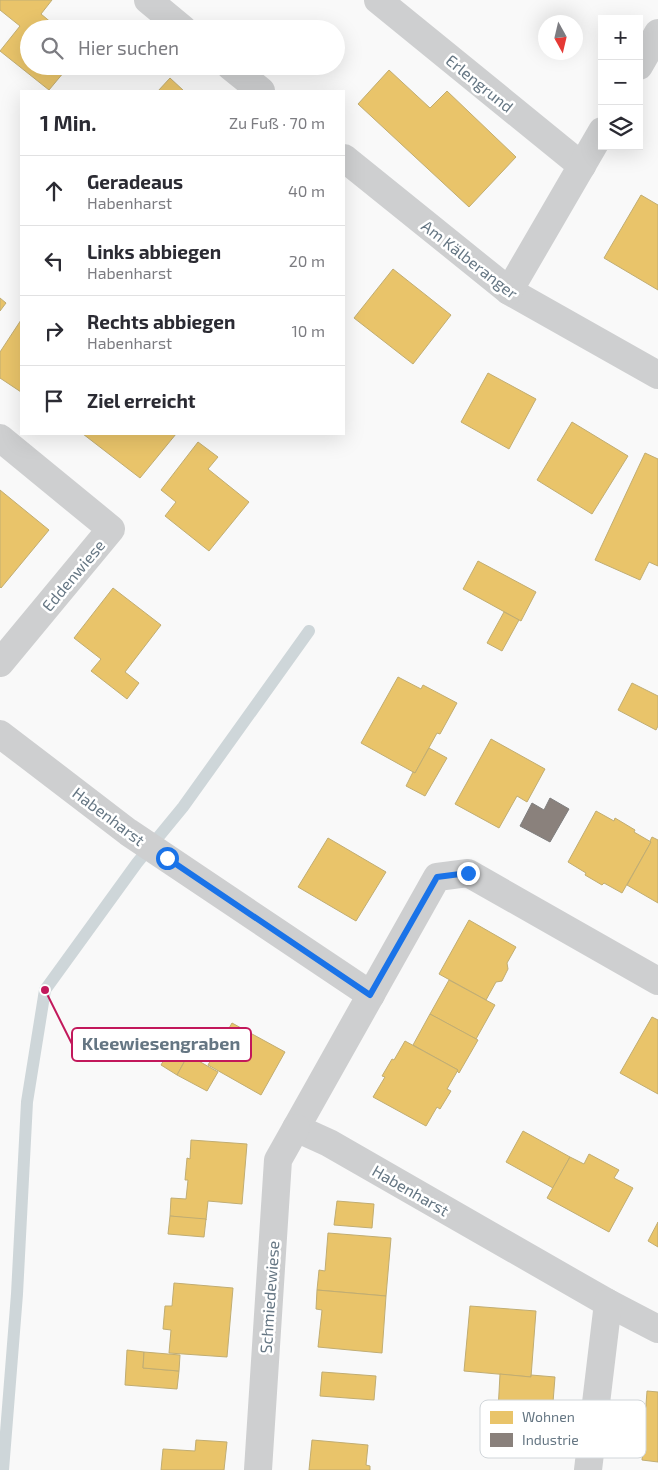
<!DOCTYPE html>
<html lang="de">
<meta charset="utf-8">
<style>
body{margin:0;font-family:"Exo 2",sans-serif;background:#f7f7f7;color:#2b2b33}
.controls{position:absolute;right:15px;top:15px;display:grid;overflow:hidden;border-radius:0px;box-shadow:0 5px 20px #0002}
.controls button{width:45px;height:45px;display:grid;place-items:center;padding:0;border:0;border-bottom:1px solid #e1e1e2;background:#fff;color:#2b2b33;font:25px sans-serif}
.compass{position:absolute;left:538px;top:15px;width:45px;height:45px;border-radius:50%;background:#fff;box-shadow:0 5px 20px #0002;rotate:172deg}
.stop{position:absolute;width:15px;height:15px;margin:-11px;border:4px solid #1a73e8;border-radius:50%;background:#fff}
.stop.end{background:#1a73e8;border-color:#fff;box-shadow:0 1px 5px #0008}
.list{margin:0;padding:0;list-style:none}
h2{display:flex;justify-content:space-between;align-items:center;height:65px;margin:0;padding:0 20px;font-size:21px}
h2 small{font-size:16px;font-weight:400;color:#7c7c81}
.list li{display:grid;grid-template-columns:32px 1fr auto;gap:15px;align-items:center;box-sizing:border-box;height:70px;padding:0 20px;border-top:1px solid #e1e1e2}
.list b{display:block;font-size:19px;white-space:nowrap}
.list p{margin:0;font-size:16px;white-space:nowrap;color:#7c7c81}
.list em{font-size:16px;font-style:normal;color:#7c7c81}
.icon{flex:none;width:28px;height:28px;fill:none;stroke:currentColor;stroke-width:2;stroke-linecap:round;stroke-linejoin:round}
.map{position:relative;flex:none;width:658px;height:1470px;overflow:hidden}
.search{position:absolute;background:#fff;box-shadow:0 5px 20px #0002;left:20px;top:20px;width:325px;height:55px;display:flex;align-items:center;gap:12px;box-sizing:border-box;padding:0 18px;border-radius:28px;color:#7c7c81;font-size:19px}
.panel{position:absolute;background:#fff;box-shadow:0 5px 20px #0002;left:20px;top:90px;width:325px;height:345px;border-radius:0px}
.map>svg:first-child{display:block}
.homes{fill:#e9c46a;stroke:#c1ad72}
.industry{fill:#8a817c;stroke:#7f7e7e}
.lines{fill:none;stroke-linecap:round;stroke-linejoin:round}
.stream{stroke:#ced6d9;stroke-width:12}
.minor{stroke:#cecfd0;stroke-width:28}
.route{stroke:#1a73e8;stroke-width:6}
.labels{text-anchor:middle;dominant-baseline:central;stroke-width:5;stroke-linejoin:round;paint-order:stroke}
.street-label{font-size:16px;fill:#657683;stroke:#fff}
.key{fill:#fff;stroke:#d1d6da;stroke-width:1}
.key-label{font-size:14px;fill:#657683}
.leader{fill:none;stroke:#c2185b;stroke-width:2}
.callout-dot{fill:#c2185b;stroke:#fff;stroke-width:2}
.callout{fill:#fff;stroke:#c2185b;stroke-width:2}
.callout-label{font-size:18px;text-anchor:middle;font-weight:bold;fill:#657683}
</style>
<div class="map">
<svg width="658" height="1470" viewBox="0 0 658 1470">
<rect width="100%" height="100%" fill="#f9f9f9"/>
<g class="homes">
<polygon points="0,0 52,0 41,14 59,29 29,29 29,66 69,66 49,90 0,51 20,26 0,10"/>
<polygon points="389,70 430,108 447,91 516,157 469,207 358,104"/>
<polygon points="170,78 184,91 158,91"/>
<polygon points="641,195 658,205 658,290 604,258"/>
<polygon points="393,269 451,315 413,364 354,318"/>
<polygon points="0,298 6,303 0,311"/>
<polygon points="21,320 21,392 0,378 0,352"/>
<polygon points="488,373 536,399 509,449 461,422"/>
<polygon points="572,422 628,456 592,514 537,480"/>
<polygon points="83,434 176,434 140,478"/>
<polygon points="198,442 218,457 208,469 249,502 209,551 165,516 176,502 161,490"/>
<polygon points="645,453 658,459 658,566 649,562 640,580 595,560"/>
<polygon points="0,490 49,530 1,588 0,587"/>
<polygon points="478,561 536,592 521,621 463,589"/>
<polygon points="113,588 161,625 125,672 139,683 127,699 91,671 101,659 74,638"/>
<polygon points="504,612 519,620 502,651 487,643"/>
<polygon points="398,677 421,689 423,685 457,703 440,734 437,733 415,773 361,743"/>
<polygon points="632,683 658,696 658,726 656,730 618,710"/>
<polygon points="491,739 545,769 527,802 517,796 499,828 455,804"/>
<polygon points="429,748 447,758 425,796 406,786 413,772 415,773"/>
<polygon points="596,811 614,821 615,818 635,830 634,832 651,842 622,893 604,883 602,885 585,875 586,873 568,862"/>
<polygon points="652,837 658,840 658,903 627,885 651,842 650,841"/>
<polygon points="328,838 386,872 356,921 298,887"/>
<polygon points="469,920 516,947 507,963 508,969 502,981 496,982 486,1000 439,974"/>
<polygon points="449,980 495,1005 476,1039 430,1014"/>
<polygon points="430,1014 478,1040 459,1073 457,1071 458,1070 413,1045"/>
<polygon points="652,1017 658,1020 658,1094 620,1073"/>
<polygon points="232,1023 285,1052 261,1095 208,1065"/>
<polygon points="405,1041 458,1070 447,1089 451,1091 440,1109 437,1107 426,1126 373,1097 385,1077 382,1076 392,1059 394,1060"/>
<polygon points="172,1046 188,1055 177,1075 161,1065"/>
<polygon points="188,1055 218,1072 207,1091 177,1075"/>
<polygon points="523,1131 570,1157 553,1188 506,1162"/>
<polygon points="191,1140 247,1144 242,1204 208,1201 206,1220 170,1216 171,1198 186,1199 188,1180 185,1180 187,1158 190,1159"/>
<polygon points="589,1154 619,1170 614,1178 633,1188 609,1232 547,1198 570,1157 584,1164"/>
<polygon points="337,1201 374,1204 372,1228 334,1225"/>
<polygon points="170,1216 206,1219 204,1237 168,1234"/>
<polygon points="658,1222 658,1247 648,1241"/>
<polygon points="328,1233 391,1238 386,1296 317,1290 319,1270 325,1271"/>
<polygon points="174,1283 233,1288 227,1357 169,1353 171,1330 163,1329 165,1306 172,1306"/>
<polygon points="317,1290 386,1296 382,1353 318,1347 322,1310 316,1309"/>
<polygon points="470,1306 536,1311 531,1377 464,1371"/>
<polygon points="127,1350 144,1352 143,1368 179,1371 177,1389 125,1385"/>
<polygon points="144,1352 180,1355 179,1371 143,1368"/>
<polygon points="322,1372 376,1376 374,1400 320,1396"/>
<polygon points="500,1374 531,1377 531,1375 555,1377 552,1415 498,1411"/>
<polygon points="647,1391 658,1392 658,1462 642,1460"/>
<polygon points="196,1440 227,1442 224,1470 161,1470 163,1449 195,1451"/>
<polygon points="312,1440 368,1445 366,1465 370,1466 370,1470 309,1470"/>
</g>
<polygon class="industry" points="550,798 569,809 550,842 520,826 532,803 544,810"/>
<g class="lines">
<polyline class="stream" points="3,1470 17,1294 27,1102 45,990 137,863 183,807 309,631"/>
<g class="minor">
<polyline points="148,0 183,29"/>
<polyline points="378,0 582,166"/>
<polyline points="230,66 261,91"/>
<polyline points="639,66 658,33"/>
<polyline points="344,158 509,291 658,375"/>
<polyline points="509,291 602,131"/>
<polyline points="0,438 111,529 0,663"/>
<polyline points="0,734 128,832 371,995"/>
<polyline points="658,981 468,873 437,877 296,1128 329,1143 608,1303 658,1329"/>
<polyline points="258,1470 278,1160 296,1128"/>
<polyline points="588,1470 608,1303"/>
</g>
</g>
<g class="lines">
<polyline class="route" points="167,858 370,995 437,877 468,873"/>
</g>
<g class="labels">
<g class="street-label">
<text transform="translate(480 83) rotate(39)">Erlengrund</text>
<text transform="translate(470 259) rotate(38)">Am Kälberanger</text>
<text transform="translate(73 575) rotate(-50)">Eddenwiese</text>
<text transform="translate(109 816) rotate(37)">Habenharst</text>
<text transform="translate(411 1190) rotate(30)">Habenharst</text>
<text transform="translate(269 1297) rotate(-86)">Schmiedewiese</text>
</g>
</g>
<rect x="480" y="1400" width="166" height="58" rx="8" class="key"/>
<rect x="490" y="1411" width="23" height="13" fill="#e9c46a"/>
<rect x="490" y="1433" width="23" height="14" fill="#8a817c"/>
<g class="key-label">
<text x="522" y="1422">Wohnen</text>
<text x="522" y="1445">Industrie</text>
</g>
<path class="leader" d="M45 990L72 1044"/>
<circle class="callout-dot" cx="45" cy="990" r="5"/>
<rect class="callout" x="72" y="1028" width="179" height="33" rx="5"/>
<g class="callout-label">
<text x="161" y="1050">Kleewiesengraben</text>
</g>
</svg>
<div class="controls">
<button>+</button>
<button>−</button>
<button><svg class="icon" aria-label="layers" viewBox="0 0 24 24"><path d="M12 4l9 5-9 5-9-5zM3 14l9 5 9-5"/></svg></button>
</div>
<svg class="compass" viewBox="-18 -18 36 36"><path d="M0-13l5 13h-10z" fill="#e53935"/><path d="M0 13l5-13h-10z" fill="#7c7c81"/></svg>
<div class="stop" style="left:167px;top:858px"></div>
<div class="stop end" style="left:468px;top:873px"></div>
<div class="search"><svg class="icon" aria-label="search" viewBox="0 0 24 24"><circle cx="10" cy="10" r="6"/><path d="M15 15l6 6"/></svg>Hier suchen</div>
<section class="panel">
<h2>1 Min.<small>Zu Fuß · 70 m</small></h2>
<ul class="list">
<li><svg class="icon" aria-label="ahead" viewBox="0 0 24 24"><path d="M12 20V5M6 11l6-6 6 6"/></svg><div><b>Geradeaus</b><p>Habenharst</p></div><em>40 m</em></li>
<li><svg class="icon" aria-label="left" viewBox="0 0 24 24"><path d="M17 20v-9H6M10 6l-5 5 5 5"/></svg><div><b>Links abbiegen</b><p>Habenharst</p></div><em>20 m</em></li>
<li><svg class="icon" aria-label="right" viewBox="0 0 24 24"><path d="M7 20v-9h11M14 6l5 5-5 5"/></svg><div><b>Rechts abbiegen</b><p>Habenharst</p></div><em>10 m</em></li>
<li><svg class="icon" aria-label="arrive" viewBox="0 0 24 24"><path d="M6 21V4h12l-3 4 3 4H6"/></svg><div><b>Ziel erreicht</b></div></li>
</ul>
</section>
</div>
